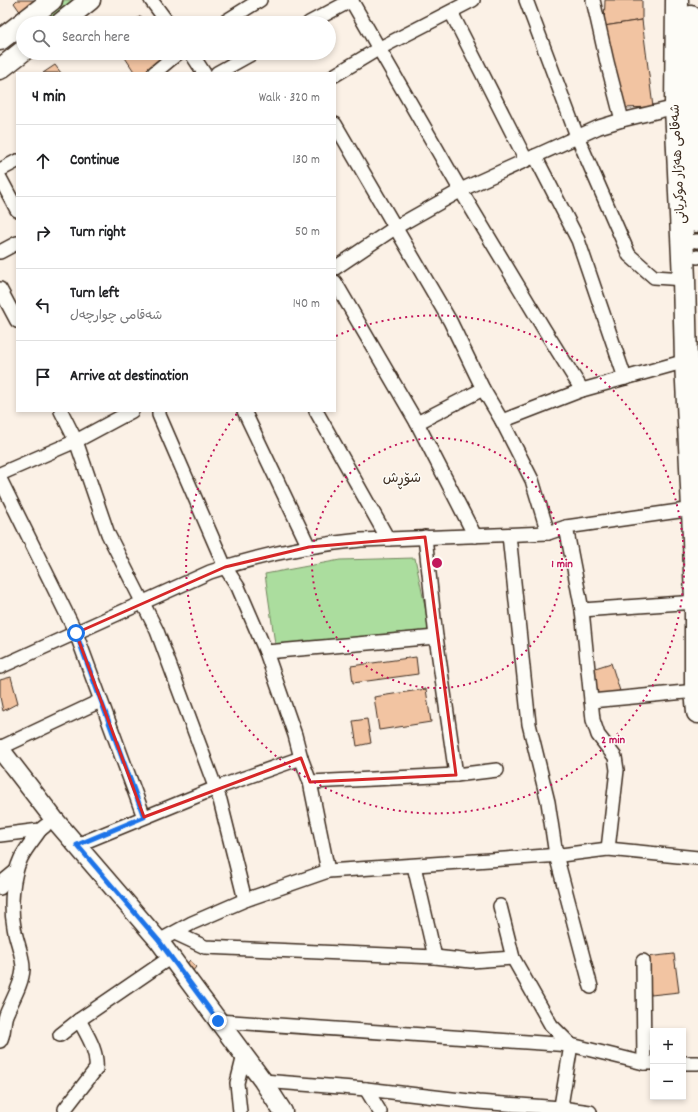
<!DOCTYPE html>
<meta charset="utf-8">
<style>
body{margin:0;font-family:Dekko,"Playpen Sans Arabic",sans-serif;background:#f6f6f6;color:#202124}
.controls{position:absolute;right:12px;bottom:12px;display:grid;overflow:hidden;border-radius:0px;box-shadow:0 2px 6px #0003}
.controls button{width:36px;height:36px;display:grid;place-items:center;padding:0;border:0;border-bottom:1px solid #e0e0e0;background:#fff;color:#202124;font:20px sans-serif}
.stop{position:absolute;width:12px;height:12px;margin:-9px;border:3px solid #1a73e8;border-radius:50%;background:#fff}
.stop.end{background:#1a73e8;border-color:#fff;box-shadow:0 1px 4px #0008}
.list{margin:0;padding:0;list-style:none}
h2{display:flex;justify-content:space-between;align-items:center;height:52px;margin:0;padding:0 16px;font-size:17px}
h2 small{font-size:13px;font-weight:400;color:#757577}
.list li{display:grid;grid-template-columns:26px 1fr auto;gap:12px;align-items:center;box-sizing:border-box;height:72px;padding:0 16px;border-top:1px solid #e0e0e0}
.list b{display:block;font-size:15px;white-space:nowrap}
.list p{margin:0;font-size:13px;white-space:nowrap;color:#757577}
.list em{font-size:13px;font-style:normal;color:#757577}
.icon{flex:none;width:22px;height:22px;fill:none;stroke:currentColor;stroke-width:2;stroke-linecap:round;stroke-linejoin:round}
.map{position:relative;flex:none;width:698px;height:1112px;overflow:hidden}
.search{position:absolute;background:#fff;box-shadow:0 2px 6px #0003;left:16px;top:16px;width:320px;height:44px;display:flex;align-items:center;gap:10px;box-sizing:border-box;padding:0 14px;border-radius:22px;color:#757577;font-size:15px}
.panel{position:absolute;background:#fff;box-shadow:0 2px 6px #0003;left:16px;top:72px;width:320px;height:340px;border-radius:0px}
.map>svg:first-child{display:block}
.green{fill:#abdd9e;stroke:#73845e}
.building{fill:#f2c4a2;stroke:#3b2a1e}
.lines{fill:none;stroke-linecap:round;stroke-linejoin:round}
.street-casing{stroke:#3b2a1e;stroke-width:16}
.secondary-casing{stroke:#3b2a1e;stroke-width:21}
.primary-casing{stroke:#3b2a1e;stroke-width:23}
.highway-casing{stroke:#3b2a1e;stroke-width:25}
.street{stroke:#fdfcf7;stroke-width:13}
.secondary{stroke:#fdfcf7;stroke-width:18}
.primary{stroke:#fdfcf7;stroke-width:20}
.highway{stroke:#fdfcf7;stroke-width:22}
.route{stroke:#1a73e8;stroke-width:5}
.marked{fill:none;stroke:#d62828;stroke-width:3;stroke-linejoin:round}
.ring{fill:none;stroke:#c2185b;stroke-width:2;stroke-dasharray:2 4}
.labels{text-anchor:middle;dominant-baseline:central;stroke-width:3;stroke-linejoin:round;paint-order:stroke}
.street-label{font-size:13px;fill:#3b2a1e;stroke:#fdfcf7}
.neighbourhood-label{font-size:14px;fill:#3b2a1e;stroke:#fdfcf7}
.centre{fill:#c2185b;stroke:#fdfcf7;stroke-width:2}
.ring-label{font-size:12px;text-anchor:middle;font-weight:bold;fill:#c2185b;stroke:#fdfcf7;stroke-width:3;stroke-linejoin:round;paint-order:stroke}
</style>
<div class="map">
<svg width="698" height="1112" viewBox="0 0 698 1112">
<rect width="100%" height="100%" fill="#fbf1e6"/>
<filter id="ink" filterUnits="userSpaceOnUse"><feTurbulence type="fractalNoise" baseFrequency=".025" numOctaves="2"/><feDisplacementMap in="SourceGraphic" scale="8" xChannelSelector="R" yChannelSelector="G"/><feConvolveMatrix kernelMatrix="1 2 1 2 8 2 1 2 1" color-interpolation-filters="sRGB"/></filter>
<g filter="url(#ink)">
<g class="green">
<polygon points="64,0 76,0 46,23 34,23"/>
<polygon points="415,558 430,631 276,651 265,574 340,560"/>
</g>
<g class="building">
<polygon points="17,0 34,0 35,2 21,13 14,3"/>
<polygon points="605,0 642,0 642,20 604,26"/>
<polygon points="141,16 145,23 130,23"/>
<polygon points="642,20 653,107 623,108 604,26"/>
<polygon points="122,53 164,53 167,57 144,73 135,73"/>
<polygon points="55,65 61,73 43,73"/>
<polygon points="416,657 418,674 353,683 351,666"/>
<polygon points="611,663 620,691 597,697 589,670"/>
<polygon points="11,677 18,703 3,711 0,697 0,680"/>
<polygon points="426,689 431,722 379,730 374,697"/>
<polygon points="367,719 371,743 357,746 353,721"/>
<polygon points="674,954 679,992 651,995 646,957"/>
<polygon points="190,960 196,967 191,973 185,966"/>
<polygon points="645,1033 653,1033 653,1058 646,1058"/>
</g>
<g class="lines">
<g class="street-casing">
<g id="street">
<polyline points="151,0 168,23"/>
<polyline points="351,0 461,191 544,329 582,390"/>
<polyline points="526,0 577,136 629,255 654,277 684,279"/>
<polyline points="593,0 607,62 622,120"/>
<polyline points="451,12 526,160"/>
<polyline points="223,23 260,0"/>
<polyline points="309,23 352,0"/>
<polyline points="191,53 204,73"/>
<polyline points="154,73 178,53"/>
<polyline points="217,73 253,53"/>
<polyline points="335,75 378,49 473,0"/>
<polyline points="335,124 450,321 483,389 502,421 532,480 548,533"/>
<polyline points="535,156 578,240 625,378"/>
<polyline points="0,170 17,161"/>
<polyline points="0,178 17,210"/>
<polyline points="696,241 698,241"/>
<polyline points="0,252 17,243"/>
<polyline points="697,257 698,257"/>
<polyline points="335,268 396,227 465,188 599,127 622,120 676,107"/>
<polyline points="335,282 417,423 475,536"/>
<polyline points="0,289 17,321"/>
<polyline points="61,411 76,441 108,534 157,631 220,800 245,900"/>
<polyline points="159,411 159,415 225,567 238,587 266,652 295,735 301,758 310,782 328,871"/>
<polyline points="244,411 309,547"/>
<polyline points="316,411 388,539"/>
<polyline points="502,421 582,390 686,361"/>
<polyline points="417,423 483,389"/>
<polyline points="0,474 76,441 132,411"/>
<polyline points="0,479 76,633 144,817"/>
<polyline points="566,527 582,610 593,720 598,735 615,757 617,770 608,849"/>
<polyline points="509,535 529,724 548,802 556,855 591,987"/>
<polyline points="425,537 436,637 456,775"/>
<polyline points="582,610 696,602"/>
<polyline points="266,652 436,637"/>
<path d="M 0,667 L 210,572 C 259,555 310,545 361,540 L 548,533 L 566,527 L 693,509"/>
<polyline points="591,701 696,691"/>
<polyline points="0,748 100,701"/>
<polyline points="310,782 456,775 497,770"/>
<polyline points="0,835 40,830 45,826"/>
<polyline points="77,845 216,788 301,758"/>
<polyline points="414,866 435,957"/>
<polyline points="0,888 5,880 16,871"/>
<polyline points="500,906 513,958 551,1025 571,1045 560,1112"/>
<polyline points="175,933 205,947 435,957 471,961 513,958"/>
<polyline points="159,941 192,923 245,900 328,871 561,855 608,849 698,858"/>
<polyline points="643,961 644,1063"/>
<polyline points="218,1021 571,1045 644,1063 653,1063"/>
<polyline points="60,1035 79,1020 171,957"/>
<path d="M 0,1041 C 5,1033 3,1023 6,1015 C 12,1000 22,985 23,969 C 23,954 16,941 14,927 C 10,906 12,877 21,858 C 26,848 34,839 40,830"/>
<polyline points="683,1063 698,1063"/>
<polyline points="263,1081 366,1089 478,1102 561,1108 590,1112"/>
<polyline points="366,1089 380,1112"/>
<path d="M 65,1109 L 96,1069 C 98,1051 87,1035 79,1020"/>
<polyline points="240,1112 237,1083 244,1055"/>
</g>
</g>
<g class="secondary-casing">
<polyline id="secondary" points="0,749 54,819 159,941 263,1081 283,1112"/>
</g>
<g class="primary-casing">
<g id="primary">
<polyline points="61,23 90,0"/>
<polyline points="0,40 52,0"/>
<polyline points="0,69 23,51"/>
</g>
</g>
<g class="highway-casing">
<g id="highway">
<polyline points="677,0 676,107 684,279 686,361 693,509 696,602 696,691 698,712"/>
<polyline points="691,17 696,221"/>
</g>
</g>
<use href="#street" class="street"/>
<use href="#secondary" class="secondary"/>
<use href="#primary" class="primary"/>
<use href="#highway" class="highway"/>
</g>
</g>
<g class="lines" filter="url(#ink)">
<polyline class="route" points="76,633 144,817 77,845 159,941 218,1021"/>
</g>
<path class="marked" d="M 425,537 L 456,775 L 310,782 L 301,758 L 144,817 L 76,633 L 225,567 L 309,547 Z"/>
<g class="ring">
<circle cx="437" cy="563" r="125"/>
<path d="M336 336A249 249 0 1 1 239 411"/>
</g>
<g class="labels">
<g class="street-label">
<text transform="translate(679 164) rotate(-93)">شەقامی ھەژار موکریانی</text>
</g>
<g class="neighbourhood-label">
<text x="402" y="479">شۆڕش</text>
</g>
</g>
<circle cx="437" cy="563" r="6" class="centre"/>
<g class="ring-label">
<text x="562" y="567">1 min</text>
<text x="613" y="743">2 min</text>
</g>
</svg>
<div class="controls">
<button>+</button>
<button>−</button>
</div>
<div class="stop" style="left:76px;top:633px"></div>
<div class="stop end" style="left:218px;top:1021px"></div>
<div class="search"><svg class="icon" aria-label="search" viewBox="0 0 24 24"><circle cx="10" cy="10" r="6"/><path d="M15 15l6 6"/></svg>Search here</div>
<section class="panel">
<h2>4 min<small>Walk · 320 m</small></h2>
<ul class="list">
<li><svg class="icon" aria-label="ahead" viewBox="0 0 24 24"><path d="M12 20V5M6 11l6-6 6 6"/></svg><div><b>Continue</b></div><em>130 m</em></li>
<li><svg class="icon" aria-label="right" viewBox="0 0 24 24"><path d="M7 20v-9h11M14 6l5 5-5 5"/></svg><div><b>Turn right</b></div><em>50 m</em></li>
<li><svg class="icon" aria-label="left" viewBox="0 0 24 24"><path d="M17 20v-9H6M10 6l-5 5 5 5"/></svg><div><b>Turn left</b><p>شەقامی چوارچەل</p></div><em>140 m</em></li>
<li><svg class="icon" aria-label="arrive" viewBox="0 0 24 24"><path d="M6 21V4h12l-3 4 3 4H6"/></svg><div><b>Arrive at destination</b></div></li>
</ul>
</section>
</div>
